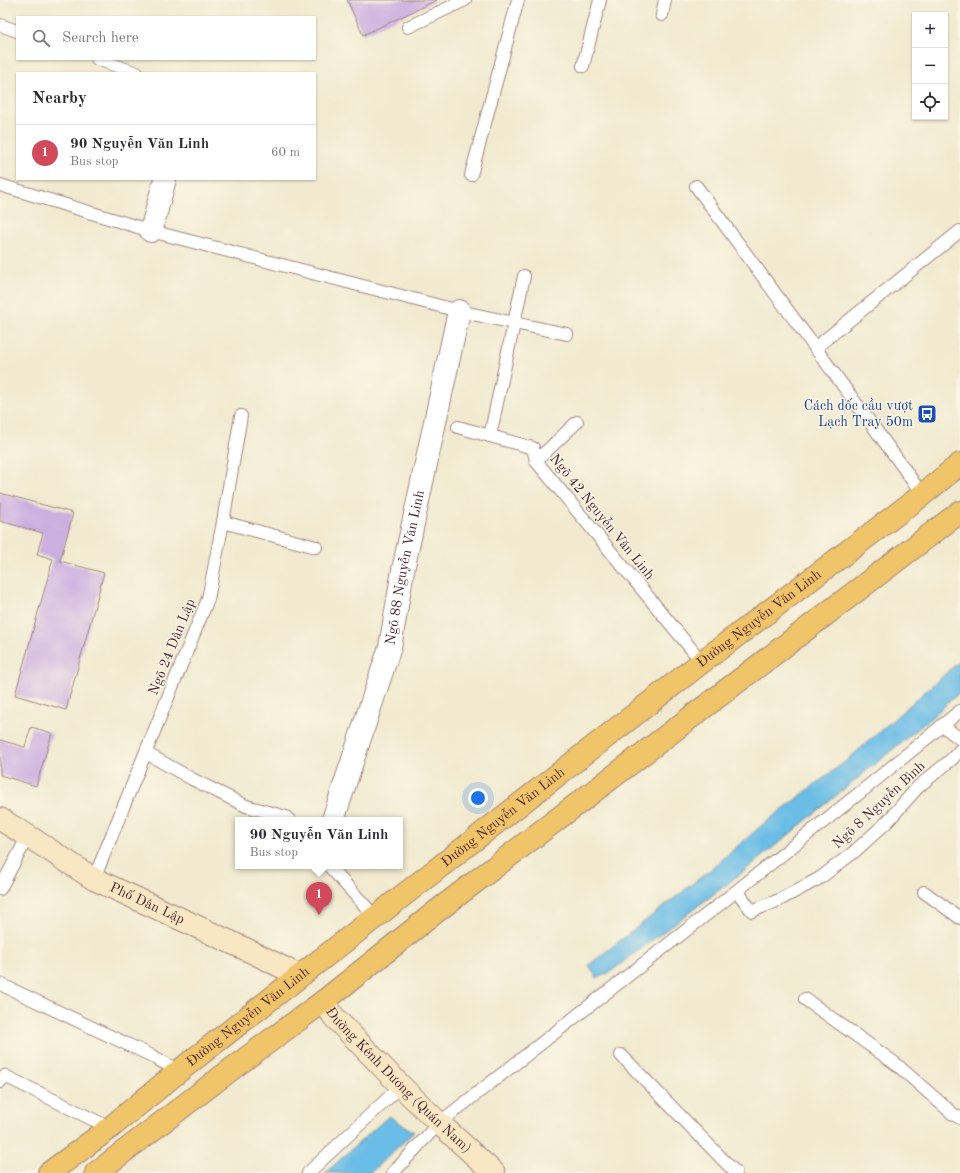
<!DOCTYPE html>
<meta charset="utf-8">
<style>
body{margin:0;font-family:"Old Standard TT",serif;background:#f2f2f3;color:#2b2b33}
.controls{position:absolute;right:12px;top:12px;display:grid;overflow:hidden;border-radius:0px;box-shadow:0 1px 3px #0004}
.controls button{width:36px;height:36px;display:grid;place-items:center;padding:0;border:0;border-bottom:1px solid #e1e1e2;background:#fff;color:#2b2b33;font:20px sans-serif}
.you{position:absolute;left:478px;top:798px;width:14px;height:14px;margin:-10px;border:3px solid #fff;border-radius:50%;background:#1a73e8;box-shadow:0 0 0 6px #1a73e833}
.badge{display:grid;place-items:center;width:26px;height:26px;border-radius:50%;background:#d1495b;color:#fff;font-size:13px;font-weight:700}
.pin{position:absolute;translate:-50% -33px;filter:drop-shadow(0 1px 2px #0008)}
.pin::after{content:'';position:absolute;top:21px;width:14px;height:12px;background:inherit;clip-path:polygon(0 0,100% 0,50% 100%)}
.popup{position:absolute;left:235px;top:817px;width:168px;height:52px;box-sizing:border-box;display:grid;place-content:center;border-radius:0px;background:#fff;filter:drop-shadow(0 1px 3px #0005);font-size:13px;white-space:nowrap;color:#7c7c81}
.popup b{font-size:15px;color:#2b2b33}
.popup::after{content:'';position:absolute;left:50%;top:100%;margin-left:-8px;border:8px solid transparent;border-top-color:#fff}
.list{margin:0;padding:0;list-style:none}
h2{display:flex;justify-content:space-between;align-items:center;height:52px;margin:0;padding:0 16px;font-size:17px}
h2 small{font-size:13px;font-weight:400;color:#7c7c81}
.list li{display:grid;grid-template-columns:26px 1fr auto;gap:12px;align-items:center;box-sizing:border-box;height:56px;padding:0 16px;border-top:1px solid #e1e1e2}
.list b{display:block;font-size:15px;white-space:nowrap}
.list p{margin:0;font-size:13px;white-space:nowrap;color:#7c7c81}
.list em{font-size:13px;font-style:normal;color:#7c7c81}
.icon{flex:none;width:22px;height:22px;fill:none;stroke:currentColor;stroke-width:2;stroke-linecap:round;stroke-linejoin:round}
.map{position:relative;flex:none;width:960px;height:1173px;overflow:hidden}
.search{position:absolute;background:#fff;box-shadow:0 1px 3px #0004;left:16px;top:16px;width:300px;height:44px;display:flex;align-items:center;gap:10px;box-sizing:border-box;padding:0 14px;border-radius:0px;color:#7c7c81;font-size:15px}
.panel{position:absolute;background:#fff;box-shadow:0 1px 3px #0004;left:16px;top:72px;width:300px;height:108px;border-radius:0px}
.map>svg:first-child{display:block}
.water{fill:#6bbde6;stroke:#5a6e88}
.building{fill:#caafe0}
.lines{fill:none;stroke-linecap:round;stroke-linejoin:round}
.lane-casing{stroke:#9e847e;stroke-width:14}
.street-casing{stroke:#9e847e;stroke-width:24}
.secondary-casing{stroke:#9e847e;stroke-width:24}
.highway-casing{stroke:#9e847e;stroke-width:24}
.lane{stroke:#fff;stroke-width:12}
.street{stroke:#fff;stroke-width:22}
.secondary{stroke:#f9e7c3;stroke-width:22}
.highway{stroke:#f0c469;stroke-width:22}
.labels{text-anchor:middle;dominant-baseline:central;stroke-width:3;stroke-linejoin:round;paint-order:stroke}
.transit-label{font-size:14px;fill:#164399;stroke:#fcf5e5;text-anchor:end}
.street-label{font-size:14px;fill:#4a1f2b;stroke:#fcf5e5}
</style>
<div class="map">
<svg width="960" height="1173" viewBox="0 0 960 1173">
<rect width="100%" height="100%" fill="#fcf5e5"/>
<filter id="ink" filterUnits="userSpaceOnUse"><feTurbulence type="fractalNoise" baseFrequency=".025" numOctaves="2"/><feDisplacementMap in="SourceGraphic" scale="8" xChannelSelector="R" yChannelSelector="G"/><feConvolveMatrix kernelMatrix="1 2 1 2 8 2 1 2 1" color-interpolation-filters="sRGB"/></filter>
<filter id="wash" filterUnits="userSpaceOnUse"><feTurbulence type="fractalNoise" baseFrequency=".012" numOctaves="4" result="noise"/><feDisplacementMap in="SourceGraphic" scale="16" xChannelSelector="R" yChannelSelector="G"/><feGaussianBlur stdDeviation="0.9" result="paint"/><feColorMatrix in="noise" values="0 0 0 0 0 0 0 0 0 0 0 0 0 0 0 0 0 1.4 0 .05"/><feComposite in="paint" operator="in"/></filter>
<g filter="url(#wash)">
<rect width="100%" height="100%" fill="#f1ead0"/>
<g class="water">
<polygon points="960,661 960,692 925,723 743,872 610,972 597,978 589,965 710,870 762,825 846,761"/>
<polygon points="389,1116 414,1132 370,1173 325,1173"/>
</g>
<g id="blocks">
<g class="building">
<polygon points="347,0 437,0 363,35"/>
<polygon points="0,493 73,513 60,561 104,573 66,710 15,695 53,559 37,554 43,533 0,521"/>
<polygon points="31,727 52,733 36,786 0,775 0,740 25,747"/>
</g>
</g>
</g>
<g filter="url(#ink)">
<use href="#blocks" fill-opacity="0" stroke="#9e847e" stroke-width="1"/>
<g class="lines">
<g class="lane-casing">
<g id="lane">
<polyline points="662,15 665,0"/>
<polyline points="0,25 17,31"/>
<polyline points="408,27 465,0"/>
<polyline points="97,59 137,73"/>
<polyline points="583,66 600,0"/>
<polyline points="471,175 518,0"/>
<polyline points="0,185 151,231 459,311 514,323 490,436"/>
<polyline points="696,186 903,467 922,495"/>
<polyline points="524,276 514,323 567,334"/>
<polyline points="815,348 960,231"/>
<polyline points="458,427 533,448 536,461 702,662"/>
<polyline points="536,461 577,422"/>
<polyline points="223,522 316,547"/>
<polyline points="942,725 960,739"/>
<polyline points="146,753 192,779 246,806 286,817 289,820"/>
<polyline points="329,866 375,917"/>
<polyline points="94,879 208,599 223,522 241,416"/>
<polyline points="0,889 28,836"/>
<polyline points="737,891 752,911 779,900 820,878 854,852 887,822 918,787 952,759 960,750"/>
<polyline points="924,892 960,918"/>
<polyline points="0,984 150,1055 179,1071"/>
<polyline points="805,999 896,1064 953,1114 960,1118"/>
<polyline points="621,1055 736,1173"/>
<polyline points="0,1082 5,1076 110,1128"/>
<polyline points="308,1173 401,1086"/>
<polyline points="393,1173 439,1123 720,904 867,787 960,711"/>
</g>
</g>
<g class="street-casing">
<g id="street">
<polyline points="151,231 165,179"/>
<path id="s1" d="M 333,820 L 390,647 L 403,570 L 459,311"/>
</g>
</g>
<g class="secondary-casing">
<g id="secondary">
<path id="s2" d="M 0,819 L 28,836 L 94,879 L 254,953 L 300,976"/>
<path id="s3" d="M 324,1001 L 334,1017 L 401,1086 L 439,1123 L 494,1173"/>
</g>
</g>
<g class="highway-casing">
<g id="highway">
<path id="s4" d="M 49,1173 L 110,1128 L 179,1071 L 300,976 L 702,662 L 922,495 L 960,464"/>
<polyline points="96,1173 233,1068 324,1001 437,911 960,512"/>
</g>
</g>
<use href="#lane" class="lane"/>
<use href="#street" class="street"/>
<use href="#secondary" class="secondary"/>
<use href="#highway" class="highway"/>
</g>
</g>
<defs>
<g id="bus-square" transform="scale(1)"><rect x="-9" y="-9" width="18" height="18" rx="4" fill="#1a4fb4" stroke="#fcf5e5"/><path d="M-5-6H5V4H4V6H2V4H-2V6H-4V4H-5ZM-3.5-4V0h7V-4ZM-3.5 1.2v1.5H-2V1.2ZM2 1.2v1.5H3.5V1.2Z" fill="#fff"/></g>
</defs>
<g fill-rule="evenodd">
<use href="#bus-square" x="927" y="414"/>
</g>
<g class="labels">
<g class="transit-label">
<text x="913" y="406">Cách dốc cầu vượt<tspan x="913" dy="16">Lạch Tray 50m</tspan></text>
</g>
<g class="street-label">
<text transform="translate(602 517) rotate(51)">Ngõ 42 Nguyễn Văn Linh</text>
<text stroke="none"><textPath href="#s1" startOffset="263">Ngõ 88 Nguyễn Văn Linh</textPath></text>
<text stroke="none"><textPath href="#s4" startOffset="901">Đường Nguyễn Văn Linh</textPath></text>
<text transform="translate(172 647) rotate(-68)">Ngõ 24 Dân Lập</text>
<text transform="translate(879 805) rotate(-43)">Ngõ 8 Nguyễn Bình</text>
<text stroke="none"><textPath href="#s4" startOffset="577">Đường Nguyễn Văn Linh</textPath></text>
<text stroke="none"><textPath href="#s2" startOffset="170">Phố Dân Lập</textPath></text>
<text stroke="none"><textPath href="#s4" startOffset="253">Đường Nguyễn Văn Linh</textPath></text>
<text stroke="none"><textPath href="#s3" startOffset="109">Đường Kênh Dương (Quán Nam)</textPath></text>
</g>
</g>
</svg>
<div class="controls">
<button>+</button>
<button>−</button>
<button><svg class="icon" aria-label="locate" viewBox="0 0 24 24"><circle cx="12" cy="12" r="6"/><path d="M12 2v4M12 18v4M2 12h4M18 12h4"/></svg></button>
</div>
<div class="you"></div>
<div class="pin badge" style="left:319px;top:915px">1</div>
<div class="popup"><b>90 Nguyễn Văn Linh</b>Bus stop</div>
<div class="search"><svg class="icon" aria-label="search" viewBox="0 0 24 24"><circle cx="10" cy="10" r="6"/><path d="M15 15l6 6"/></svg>Search here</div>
<section class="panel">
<h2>Nearby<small></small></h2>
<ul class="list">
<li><span class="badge">1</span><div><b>90 Nguyễn Văn Linh</b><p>Bus stop</p></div><em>60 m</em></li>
</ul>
</section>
</div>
